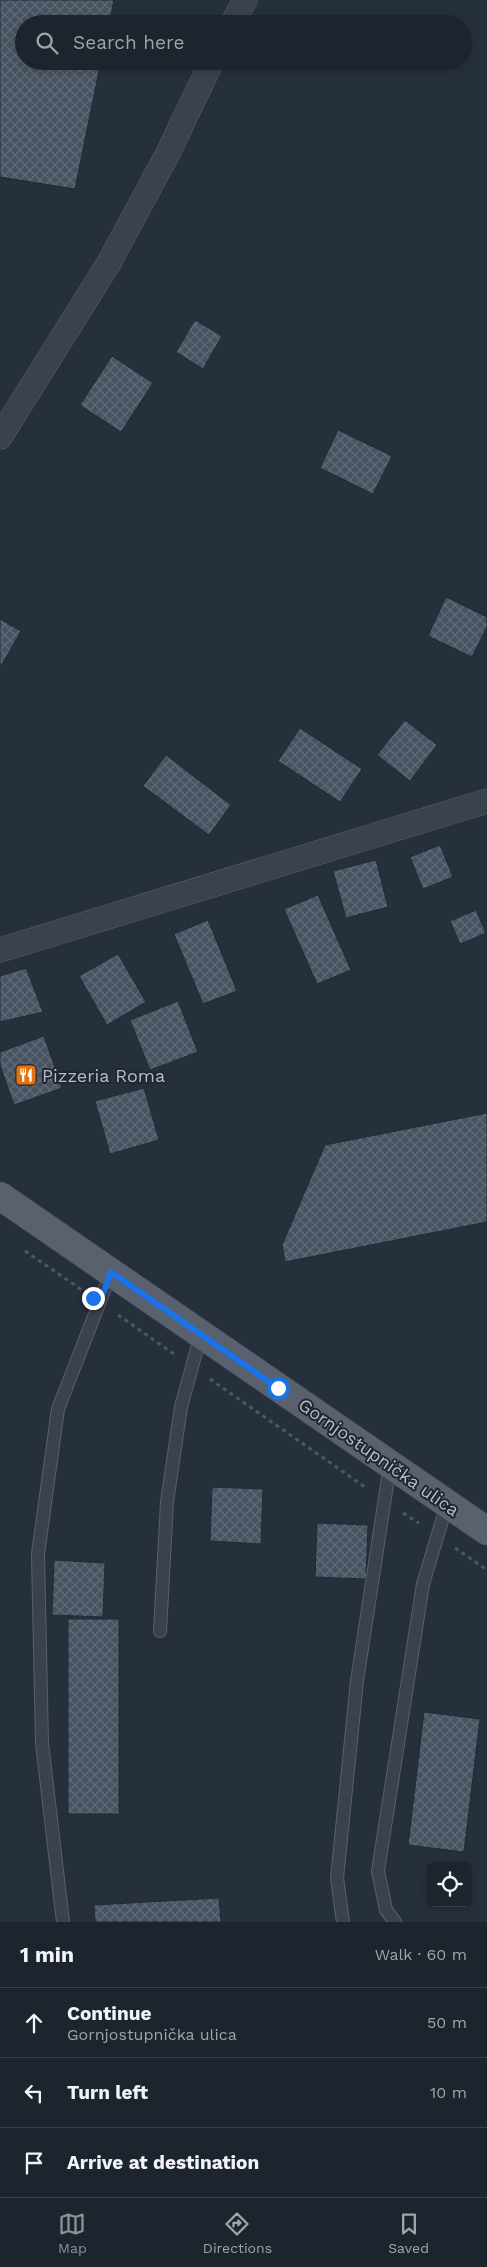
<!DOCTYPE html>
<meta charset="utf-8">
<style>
body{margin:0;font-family:"Work Sans",sans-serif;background:#29303a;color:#f1f3f6}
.controls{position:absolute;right:15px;bottom:15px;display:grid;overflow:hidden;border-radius:8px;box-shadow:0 2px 8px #0003}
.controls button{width:45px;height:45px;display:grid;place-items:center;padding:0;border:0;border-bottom:1px solid #3a414a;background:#1c242e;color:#f1f3f6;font:25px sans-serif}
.stop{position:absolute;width:15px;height:15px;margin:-11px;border:4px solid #1a73e8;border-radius:50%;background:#fff}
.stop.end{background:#1a73e8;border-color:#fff;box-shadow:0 1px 5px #0008}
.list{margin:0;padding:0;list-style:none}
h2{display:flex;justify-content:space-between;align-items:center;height:65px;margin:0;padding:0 20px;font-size:21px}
h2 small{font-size:16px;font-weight:400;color:#a0a4aa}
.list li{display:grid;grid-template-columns:32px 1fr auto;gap:15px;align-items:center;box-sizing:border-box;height:70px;padding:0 20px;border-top:1px solid #3a414a}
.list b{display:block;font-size:19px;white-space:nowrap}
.list p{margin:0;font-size:16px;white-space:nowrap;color:#a0a4aa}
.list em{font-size:16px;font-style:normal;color:#a0a4aa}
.icon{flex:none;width:28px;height:28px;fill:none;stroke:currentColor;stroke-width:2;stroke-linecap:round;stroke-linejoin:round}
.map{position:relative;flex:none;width:487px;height:1922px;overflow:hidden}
.search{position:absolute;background:#1c242e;box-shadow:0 2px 8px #0003;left:15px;right:15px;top:15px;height:55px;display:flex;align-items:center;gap:12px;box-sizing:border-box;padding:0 18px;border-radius:28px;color:#a0a4aa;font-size:19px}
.sheet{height:275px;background:#1c242e}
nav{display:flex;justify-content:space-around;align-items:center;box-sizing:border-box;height:70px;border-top:1px solid #3a414a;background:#1c242e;font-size:14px;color:#a0a4aa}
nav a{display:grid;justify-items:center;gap:2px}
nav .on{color:#8c9099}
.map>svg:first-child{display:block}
.building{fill:url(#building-cross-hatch);stroke:#212935}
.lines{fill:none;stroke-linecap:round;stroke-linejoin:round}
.lane-casing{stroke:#58606b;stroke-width:14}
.street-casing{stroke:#58606b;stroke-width:25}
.primary-casing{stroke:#434b57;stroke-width:29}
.path{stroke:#485a5d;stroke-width:3;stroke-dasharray:4 4;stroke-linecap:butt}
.lane{stroke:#3a424d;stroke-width:12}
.street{stroke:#3a424d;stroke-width:24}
.primary{stroke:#58616d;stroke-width:28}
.route{stroke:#1a73e8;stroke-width:6}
.labels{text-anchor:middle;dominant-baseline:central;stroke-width:4;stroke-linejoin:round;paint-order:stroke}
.poi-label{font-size:18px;fill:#b6bdc8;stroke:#1f2733;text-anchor:start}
.street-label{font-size:18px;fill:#b6bdc8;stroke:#1f2733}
</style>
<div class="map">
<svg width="487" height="1922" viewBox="0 0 487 1922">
<defs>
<pattern id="building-cross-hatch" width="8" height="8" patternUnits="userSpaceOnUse" patternTransform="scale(1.25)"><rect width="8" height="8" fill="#485361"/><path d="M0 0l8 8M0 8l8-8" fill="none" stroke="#606a76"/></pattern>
</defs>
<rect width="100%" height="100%" fill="#26303d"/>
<g class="building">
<polygon points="0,0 114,0 109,24 24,24 24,61 101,61 75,189 0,177"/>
<polygon points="195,320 222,336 203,369 176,352"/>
<polygon points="112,356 153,383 121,432 80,405"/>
<polygon points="338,430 392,456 373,494 320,468"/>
<polygon points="446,597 487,617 487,627 472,657 428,636"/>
<polygon points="0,619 21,631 0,668"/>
<polygon points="405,720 437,745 410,781 377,755"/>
<polygon points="300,728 362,769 340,802 278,761"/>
<polygon points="166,755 231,805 209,835 143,786"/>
<polygon points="440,845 453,877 423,889 410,857"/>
<polygon points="376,860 388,907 346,918 333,871"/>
<polygon points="318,895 351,970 317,984 284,909"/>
<polygon points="476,910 486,933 460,944 450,921"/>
<polygon points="208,920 237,991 203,1004 174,934"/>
<polygon points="118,954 146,1002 107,1025 79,976"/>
<polygon points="26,968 43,1012 0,1022 0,976"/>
<polygon points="178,1001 198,1052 150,1070 130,1020"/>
<polygon points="44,1036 62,1088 14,1105 0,1065 0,1052"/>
<polygon points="144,1088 159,1140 110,1154 95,1101"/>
<polygon points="487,1113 487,1222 285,1262 282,1245 325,1145"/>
<polygon points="212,1487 263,1489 261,1544 210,1541"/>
<polygon points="317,1523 368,1525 366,1579 315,1577"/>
<polygon points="54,1560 105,1563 103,1617 52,1615"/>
<rect x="68" y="1619" width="51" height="195"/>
<polygon points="424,1712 480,1719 464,1852 408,1845"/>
<polygon points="219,1898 221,1922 95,1922 94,1905"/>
</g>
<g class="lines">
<g class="lane-casing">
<g id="lane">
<polyline points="160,1631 167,1502 181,1407 201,1334"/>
<polyline points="63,1922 42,1743 38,1554 58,1409 111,1273"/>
<polyline points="343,1922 337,1878 357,1681 390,1465"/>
<polyline points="395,1922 386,1910 378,1871 423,1584 447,1504"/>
</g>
</g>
<g class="street-casing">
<g id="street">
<polyline points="232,24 245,0"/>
<polyline points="0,437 110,261 168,153 212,61"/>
<polyline points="0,950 487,801"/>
</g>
</g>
<g class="primary-casing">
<polyline id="primary" points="0,1196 487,1531"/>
</g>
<g class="path">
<polyline points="25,1251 82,1290"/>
<polyline points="118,1315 174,1354"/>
<polyline points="210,1379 365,1487"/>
<polyline points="403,1513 419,1523"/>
<polyline points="455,1548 487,1570"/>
</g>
<use href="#lane" class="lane"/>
<use href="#street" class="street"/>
<use href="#primary" class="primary"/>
</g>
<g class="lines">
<polyline class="route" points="93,1298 100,1302 111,1272 278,1388"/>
</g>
<defs>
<g id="restaurant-square" transform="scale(1.125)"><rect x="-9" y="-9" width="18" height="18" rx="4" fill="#e8710a" stroke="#1f2733"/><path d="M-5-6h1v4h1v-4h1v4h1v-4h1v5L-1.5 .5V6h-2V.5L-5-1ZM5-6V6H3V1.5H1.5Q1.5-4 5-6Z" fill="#fff"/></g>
</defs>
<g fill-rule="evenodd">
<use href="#restaurant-square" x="26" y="1075"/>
</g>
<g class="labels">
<g class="poi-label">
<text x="42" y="1075">Pizzeria Roma</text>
</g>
<g class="street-label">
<text transform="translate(379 1457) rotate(35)">Gornjostupnička ulica</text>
</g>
</g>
</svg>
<div class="controls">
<button><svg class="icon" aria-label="locate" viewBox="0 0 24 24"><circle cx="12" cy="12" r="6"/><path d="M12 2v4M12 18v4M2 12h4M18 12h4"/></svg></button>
</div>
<div class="stop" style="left:278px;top:1388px"></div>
<div class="stop end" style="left:93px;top:1298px"></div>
<div class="search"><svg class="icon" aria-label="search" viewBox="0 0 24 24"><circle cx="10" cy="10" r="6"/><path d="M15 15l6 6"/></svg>Search here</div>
</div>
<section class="sheet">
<h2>1 min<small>Walk · 60 m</small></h2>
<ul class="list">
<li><svg class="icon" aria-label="ahead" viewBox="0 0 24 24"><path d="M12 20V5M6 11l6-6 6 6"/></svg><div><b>Continue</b><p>Gornjostupnička ulica</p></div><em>50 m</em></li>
<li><svg class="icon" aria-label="left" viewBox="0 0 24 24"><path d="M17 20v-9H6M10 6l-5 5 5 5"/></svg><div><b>Turn left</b></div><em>10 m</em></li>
<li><svg class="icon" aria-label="arrive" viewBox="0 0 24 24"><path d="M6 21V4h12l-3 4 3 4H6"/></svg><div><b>Arrive at destination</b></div></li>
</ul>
</section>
<nav>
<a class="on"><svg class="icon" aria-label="map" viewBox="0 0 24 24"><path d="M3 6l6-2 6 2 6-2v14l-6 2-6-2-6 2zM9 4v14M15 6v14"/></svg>Map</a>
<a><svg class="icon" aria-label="directions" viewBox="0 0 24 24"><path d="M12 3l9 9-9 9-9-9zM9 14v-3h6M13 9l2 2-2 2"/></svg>Directions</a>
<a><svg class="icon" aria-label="saved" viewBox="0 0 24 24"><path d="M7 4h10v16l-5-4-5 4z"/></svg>Saved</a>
</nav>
